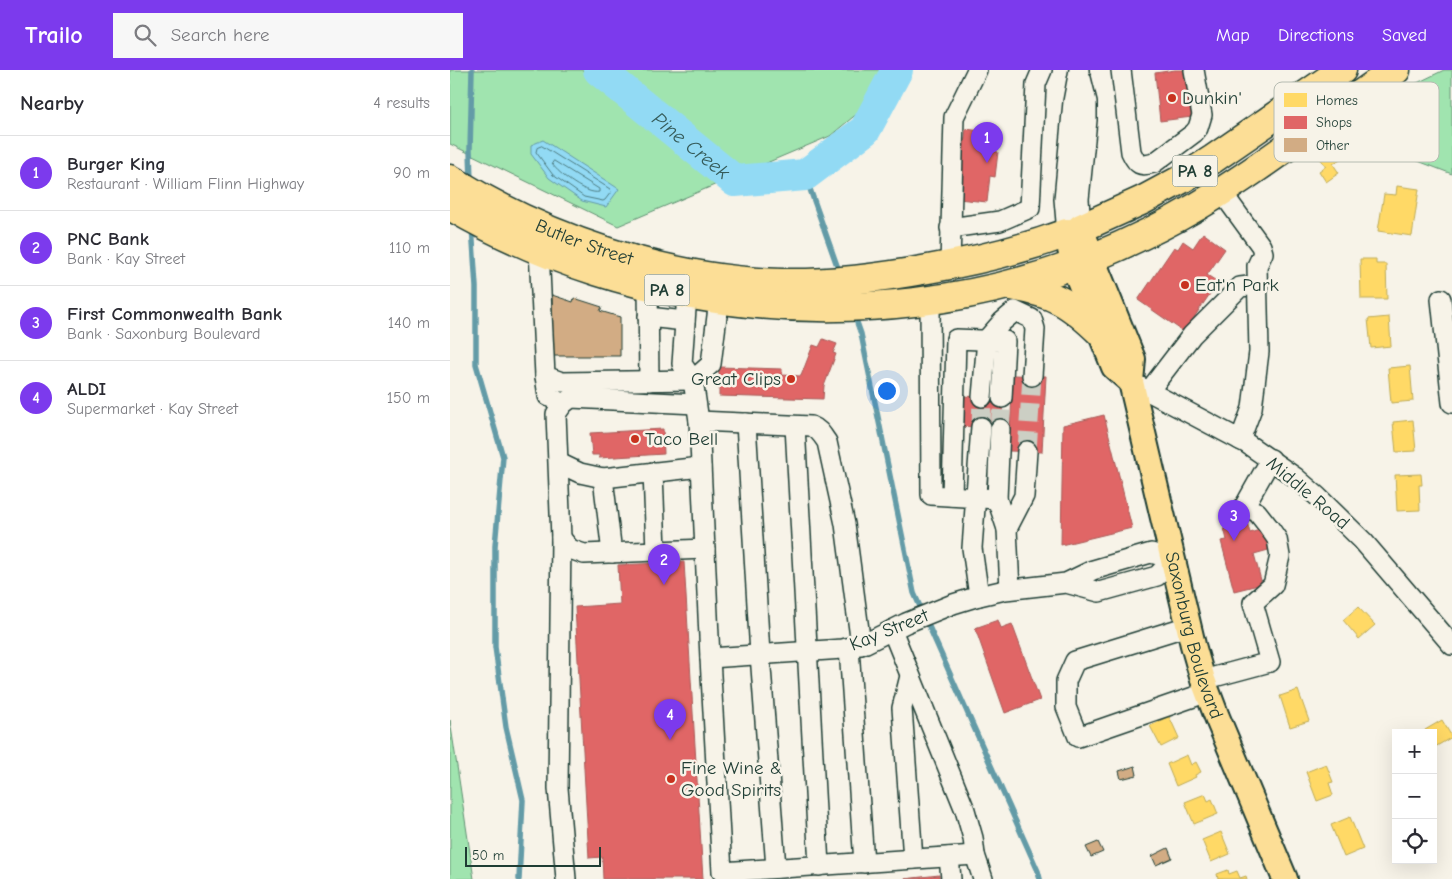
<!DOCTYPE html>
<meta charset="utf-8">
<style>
body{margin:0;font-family:"Comic Neue",sans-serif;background:#f7f7f7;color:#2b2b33}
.controls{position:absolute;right:15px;bottom:15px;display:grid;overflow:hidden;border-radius:0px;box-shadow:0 5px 20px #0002}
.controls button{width:45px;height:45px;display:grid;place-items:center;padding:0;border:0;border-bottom:1px solid #e1e1e2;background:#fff;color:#2b2b33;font:25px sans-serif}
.scale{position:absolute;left:15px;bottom:12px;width:136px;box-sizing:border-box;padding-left:5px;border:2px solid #1f3d34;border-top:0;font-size:14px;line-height:18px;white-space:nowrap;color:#1f3d34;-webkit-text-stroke:4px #f7f3e8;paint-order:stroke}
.you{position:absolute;left:436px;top:320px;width:18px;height:18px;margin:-12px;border:4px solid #fff;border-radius:50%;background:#1a73e8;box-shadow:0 0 0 8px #1a73e833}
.badge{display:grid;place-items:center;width:32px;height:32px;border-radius:50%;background:#7c3aed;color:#fff;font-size:16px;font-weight:700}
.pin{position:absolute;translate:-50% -41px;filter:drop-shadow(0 1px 2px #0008)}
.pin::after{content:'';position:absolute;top:26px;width:18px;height:15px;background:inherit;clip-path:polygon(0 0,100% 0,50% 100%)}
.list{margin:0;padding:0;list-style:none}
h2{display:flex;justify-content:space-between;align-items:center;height:65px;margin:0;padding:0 20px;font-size:21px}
h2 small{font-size:16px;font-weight:400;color:#7c7c81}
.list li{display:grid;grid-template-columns:32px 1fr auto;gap:15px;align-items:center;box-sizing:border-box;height:75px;padding:0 20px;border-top:1px solid #e1e1e2}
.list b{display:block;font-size:19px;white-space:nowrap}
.list p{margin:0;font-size:16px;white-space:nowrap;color:#7c7c81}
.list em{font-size:16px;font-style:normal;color:#7c7c81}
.icon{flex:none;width:28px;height:28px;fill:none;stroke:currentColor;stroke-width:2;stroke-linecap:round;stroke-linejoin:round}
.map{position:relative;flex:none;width:1002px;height:809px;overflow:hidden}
header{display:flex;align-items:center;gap:30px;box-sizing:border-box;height:70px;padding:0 25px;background:#7c3aed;color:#fff}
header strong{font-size:24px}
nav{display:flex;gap:28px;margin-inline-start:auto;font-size:18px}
.search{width:350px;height:45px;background:#f7f7f7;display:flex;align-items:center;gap:12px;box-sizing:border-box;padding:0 18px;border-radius:0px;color:#7c7c81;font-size:19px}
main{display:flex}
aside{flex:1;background:#fff}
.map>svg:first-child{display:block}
.green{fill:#a0e4af;stroke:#609072}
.water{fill:#92daf4;stroke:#649ba7}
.homes{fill:#ffd966;stroke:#bcaa57}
.shops{fill:#e06666;stroke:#a65a57}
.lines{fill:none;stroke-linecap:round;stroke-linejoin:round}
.shore{stroke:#4d7c81;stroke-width:1}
.stream{stroke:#649ba7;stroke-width:5.5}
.river{stroke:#92daf4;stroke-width:32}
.building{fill:#d2ac84;stroke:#1f3d34}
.minor-tunnel{stroke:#cccfc4;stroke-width:19;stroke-dasharray:19 9;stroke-linecap:butt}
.minor-casing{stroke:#1f3d34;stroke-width:22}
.major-casing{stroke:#1f3d34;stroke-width:28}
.highway-casing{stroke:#1f3d34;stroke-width:31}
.minor{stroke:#f7f3e8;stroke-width:19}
.major{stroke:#fcde96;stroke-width:24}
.highway{stroke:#fcde96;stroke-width:28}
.poi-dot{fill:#c8321e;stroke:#f7f3e8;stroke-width:2}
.labels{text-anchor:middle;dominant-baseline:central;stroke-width:5;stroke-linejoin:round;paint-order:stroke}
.shield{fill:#f7f3e8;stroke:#60746a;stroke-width:1}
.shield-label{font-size:18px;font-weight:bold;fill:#1f3d34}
.poi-label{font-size:19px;fill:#1f3d34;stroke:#f7f3e8;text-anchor:start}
.street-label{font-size:19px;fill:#1f3d34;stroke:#f7f3e8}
.water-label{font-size:20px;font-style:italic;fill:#365c5a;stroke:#f7f3e8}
.key{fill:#f7f3e8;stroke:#b6bcb2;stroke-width:1}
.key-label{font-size:14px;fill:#1f3d34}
</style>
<header>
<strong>Trailo</strong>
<div class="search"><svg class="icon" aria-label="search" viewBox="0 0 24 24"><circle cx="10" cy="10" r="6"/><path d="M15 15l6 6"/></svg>Search here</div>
<nav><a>Map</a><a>Directions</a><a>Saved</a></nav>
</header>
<main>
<aside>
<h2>Nearby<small>4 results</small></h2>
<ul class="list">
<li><span class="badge">1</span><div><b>Burger King</b><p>Restaurant · William Flinn Highway</p></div><em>90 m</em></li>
<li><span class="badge">2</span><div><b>PNC Bank</b><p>Bank · Kay Street</p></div><em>110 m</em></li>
<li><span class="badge">3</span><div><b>First Commonwealth Bank</b><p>Bank · Saxonburg Boulevard</p></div><em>140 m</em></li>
<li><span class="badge">4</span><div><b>ALDI</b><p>Supermarket · Kay Street</p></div><em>150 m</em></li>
</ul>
</aside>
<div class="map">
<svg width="1002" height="809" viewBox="0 0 1002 809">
<rect width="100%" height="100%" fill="#f7f3e8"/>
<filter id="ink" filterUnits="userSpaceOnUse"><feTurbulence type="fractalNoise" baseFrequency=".02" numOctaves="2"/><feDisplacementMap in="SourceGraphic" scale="10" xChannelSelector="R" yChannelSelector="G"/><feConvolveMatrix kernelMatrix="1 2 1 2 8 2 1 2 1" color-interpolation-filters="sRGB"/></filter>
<g filter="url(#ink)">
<g class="green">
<polygon points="0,0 460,0 380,66 168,156 0,74"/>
<polygon points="994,0 1002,0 1002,104 929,76 930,31"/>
<polygon points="0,650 24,809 0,809"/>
</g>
<polygon class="water" points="93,70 169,119 156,137 132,131 99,108 81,84 81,75"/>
<g class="homes">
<polygon points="885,67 897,84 883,94 889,103 876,112 869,101 876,96 865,82"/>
<polygon points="947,116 969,119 962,166 928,161 934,124 946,125"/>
<polygon points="910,189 926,189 926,194 936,194 937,229 911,229"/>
<polygon points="939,247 941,276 921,278 918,249"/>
<polygon points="960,296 963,331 941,333 938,298"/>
<polygon points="963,350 966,381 946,382 943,352"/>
<polygon points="971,404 972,415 969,415 970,440 947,441 945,405"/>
<polygon points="908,537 925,555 909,569 893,550"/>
<polygon points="848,620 859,651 840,657 830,626"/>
<polygon points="719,646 729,668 711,677 700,656"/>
<polygon points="992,650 1002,667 985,677 983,673 983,663 977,663 975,660"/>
<polygon points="737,685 741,695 746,692 751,702 745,705 746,707 726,716 717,694"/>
<polygon points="876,694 883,712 879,713 883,725 867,731 856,702"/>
<polygon points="755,724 758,731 762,729 768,744 744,754 735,732"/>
<polygon points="900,747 913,779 894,787 881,755"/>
<polygon points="771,762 780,784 761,792 752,770"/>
<polygon points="778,800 779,804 787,801 790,808 796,806 797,809 768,809 767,804"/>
</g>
<g class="shops">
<polygon points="725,0 736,0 742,47 710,51 705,3"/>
<polygon points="516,59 545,63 543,81 548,82 545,107 540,106 537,132 508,129"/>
<polygon points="753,163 775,179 757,205 768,212 734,262 688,230 724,177 728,179 733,171 743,178"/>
<polygon points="373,269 387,274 383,283 386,284 374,316 373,329 269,326 269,297 332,299 332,305 351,306 363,275 369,277"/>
<polygon points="563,305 596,306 592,382 559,381"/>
<polygon points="512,326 553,328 551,359 510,356"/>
<polygon points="654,345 682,458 611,475 613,355"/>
<polygon points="213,359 214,384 149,388 149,385 142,385 140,363"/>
<polygon points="797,452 800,463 816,458 822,479 804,484 812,514 784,521 771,471 777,470 774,458"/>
<polygon points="234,492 253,809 153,809 152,787 139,788 125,537 170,534 168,495"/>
<polygon points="548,550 551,558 562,554 590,630 555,643 525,558"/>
<polygon points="489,805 489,809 454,809"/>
</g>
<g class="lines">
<g class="shore">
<polygon points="92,76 160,119 161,122 155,130 153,131 134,127 103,105 86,82 87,78"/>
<path d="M 104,91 L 149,119 L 149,122 C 137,125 110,105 102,94 Z"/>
</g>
<g class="stream">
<polyline points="355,105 390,204"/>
<polyline points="21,112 20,80 22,0"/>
<polyline points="22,156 26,217 26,294 53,387 45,476 45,577 56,657 73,730 69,809"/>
<polyline points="404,244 411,264 464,523 588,801 590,809"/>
</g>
<path class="river" id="s1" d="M 149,0 L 285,111 L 355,105 L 415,60 L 447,0"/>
</g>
<g class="building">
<polygon points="102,225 123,232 124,228 152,237 150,241 170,247 170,286 102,286"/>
<polygon points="685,696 687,705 671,709 669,701"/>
<polygon points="648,772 653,782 641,787 636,777"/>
<polygon points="718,778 722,788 706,795 702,786"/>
</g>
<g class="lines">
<g class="minor-tunnel">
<polyline points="531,357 532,327"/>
<polyline points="550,359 552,328"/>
<polyline points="577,381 582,306"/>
</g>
<g class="minor-casing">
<g id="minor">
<path d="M 671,0 L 681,82 C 687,95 690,97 704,93 L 744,63 L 748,58 L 752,45 L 744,0"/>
<polyline points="771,121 811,176 813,183 807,196 809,282 802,338 790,370"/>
<polyline points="500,158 550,151 580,138 586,14 592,0"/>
<polyline points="631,158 629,129 637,50 637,32 631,8"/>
<polyline points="617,163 614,129 623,32 629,0"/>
<polyline points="89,180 95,306 112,312 243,310 261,294 269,230"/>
<polyline points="500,195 504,47 527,0"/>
<polyline points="198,216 199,311"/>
<polyline points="237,225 232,294 243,310 249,351 260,588 272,802 525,785"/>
<polyline points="991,229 1002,333"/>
<polyline points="480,230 481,425 547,429 550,359"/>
<polyline points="198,247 235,251"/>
<polyline points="95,306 98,326 113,334"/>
<polyline points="681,312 796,373 845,407 868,427 913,471 1002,575"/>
<polyline points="699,321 742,265 790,217 807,215"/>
<polyline points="532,327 537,269 552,252 565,241 582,249 585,259 582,306"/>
<path d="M 249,351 L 361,356 C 369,359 372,365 377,372 L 395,454 L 411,575"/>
<polyline points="296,353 310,584 326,798"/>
<polyline points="345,356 369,796"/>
<polyline points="109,393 130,403 153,408 251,397"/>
<polyline points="203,402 206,481"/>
<polyline points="153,408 162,483"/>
<polyline points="502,426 506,269 555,271 552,328"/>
<polyline points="547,429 557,459 560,519"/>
<polyline points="557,459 574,426 577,381"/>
<polyline points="111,468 120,479 134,484 255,479"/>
<polyline points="529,526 522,478 531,357"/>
<polyline points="738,556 625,591 616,611 616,637 628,667 758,622"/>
<polyline points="442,560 515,740 523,768 525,785 533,809"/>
<polyline points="399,578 414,793"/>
<polyline points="260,588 393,579 416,573 456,553 503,534 529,526 555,520 616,513 643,500 701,483 723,489 707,506 649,522 616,513"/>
<polyline points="460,606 452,638 463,789"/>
<polyline points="753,610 820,592 803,533 823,515 830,486 827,469 818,456 807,442 794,437 821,389"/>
<polyline points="499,787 501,809"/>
<polyline points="116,809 108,718 111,468 106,344 113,334 121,328 246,334"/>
</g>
</g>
<g class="major-casing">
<g id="major">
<path id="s2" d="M 681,312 L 664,297 L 623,195 L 617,163 L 631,158 L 642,188 L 683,289 L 681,312 L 743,575 L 753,610 L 767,647 L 835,809"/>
</g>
</g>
<g class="highway-casing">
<g id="highway">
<path id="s3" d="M 0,109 C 95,168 219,211 332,213 C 381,214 429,208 478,199 C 525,191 571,180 617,163"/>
<path d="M 0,136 C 186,245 420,268 623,195"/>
<polyline points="631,158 693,130 732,109 763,89 892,0"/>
<path d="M 642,188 C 678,173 714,156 748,136 C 817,95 879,44 946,0"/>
<path d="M 561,216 C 604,223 620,233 651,263"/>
</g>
</g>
<use href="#minor" class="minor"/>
<use href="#major" class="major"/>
<use href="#highway" class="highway"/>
</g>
</g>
<g class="poi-dot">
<circle cx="722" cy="28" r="5"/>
<circle cx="735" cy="215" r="5"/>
<circle cx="341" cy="309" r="5"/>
<circle cx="185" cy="369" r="5"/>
<circle cx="221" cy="709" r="5"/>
</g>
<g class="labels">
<g class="shield">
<rect x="722.5" y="85.5" width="45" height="31" rx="4"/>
<rect x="194.5" y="204.5" width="45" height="31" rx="4"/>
</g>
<g class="shield-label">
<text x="745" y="101">PA 8</text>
<text x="217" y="220">PA 8</text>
</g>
<g class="poi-label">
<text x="732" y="28">Dunkin'</text>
<text x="745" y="215">Eat'n Park</text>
<text x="331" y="309" text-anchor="end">Great Clips</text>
<text x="195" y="369">Taco Bell</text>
<text x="231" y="698">Fine Wine &amp;<tspan x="231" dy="22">Good Spirits</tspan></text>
</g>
<g class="street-label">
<text stroke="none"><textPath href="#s3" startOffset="149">Butler Street</textPath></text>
<text transform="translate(858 423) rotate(40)">Middle Road</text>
<text transform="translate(439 560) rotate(-22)">Kay Street</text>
<text stroke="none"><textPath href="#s2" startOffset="605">Saxonburg Boulevard</textPath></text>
</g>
<g class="water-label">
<text stroke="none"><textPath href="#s1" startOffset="119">Pine Creek</textPath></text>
</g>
</g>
<rect x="824" y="12" width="165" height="80" rx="8" class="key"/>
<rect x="834" y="23" width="23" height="14" fill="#ffd966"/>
<rect x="834" y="46" width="23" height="13" fill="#e06666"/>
<rect x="834" y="68" width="23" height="14" fill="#d2ac84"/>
<g class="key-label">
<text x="866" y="35">Homes</text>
<text x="866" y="57">Shops</text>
<text x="866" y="80">Other</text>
</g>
</svg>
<div class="controls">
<button>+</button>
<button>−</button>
<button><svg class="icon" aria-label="locate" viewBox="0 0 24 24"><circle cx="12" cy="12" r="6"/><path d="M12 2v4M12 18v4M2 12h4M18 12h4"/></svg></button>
</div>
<div class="scale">50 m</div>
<div class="you"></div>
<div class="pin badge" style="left:537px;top:93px">1</div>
<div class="pin badge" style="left:214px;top:515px">2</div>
<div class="pin badge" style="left:784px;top:471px">3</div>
<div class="pin badge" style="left:220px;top:670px">4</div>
</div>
</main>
